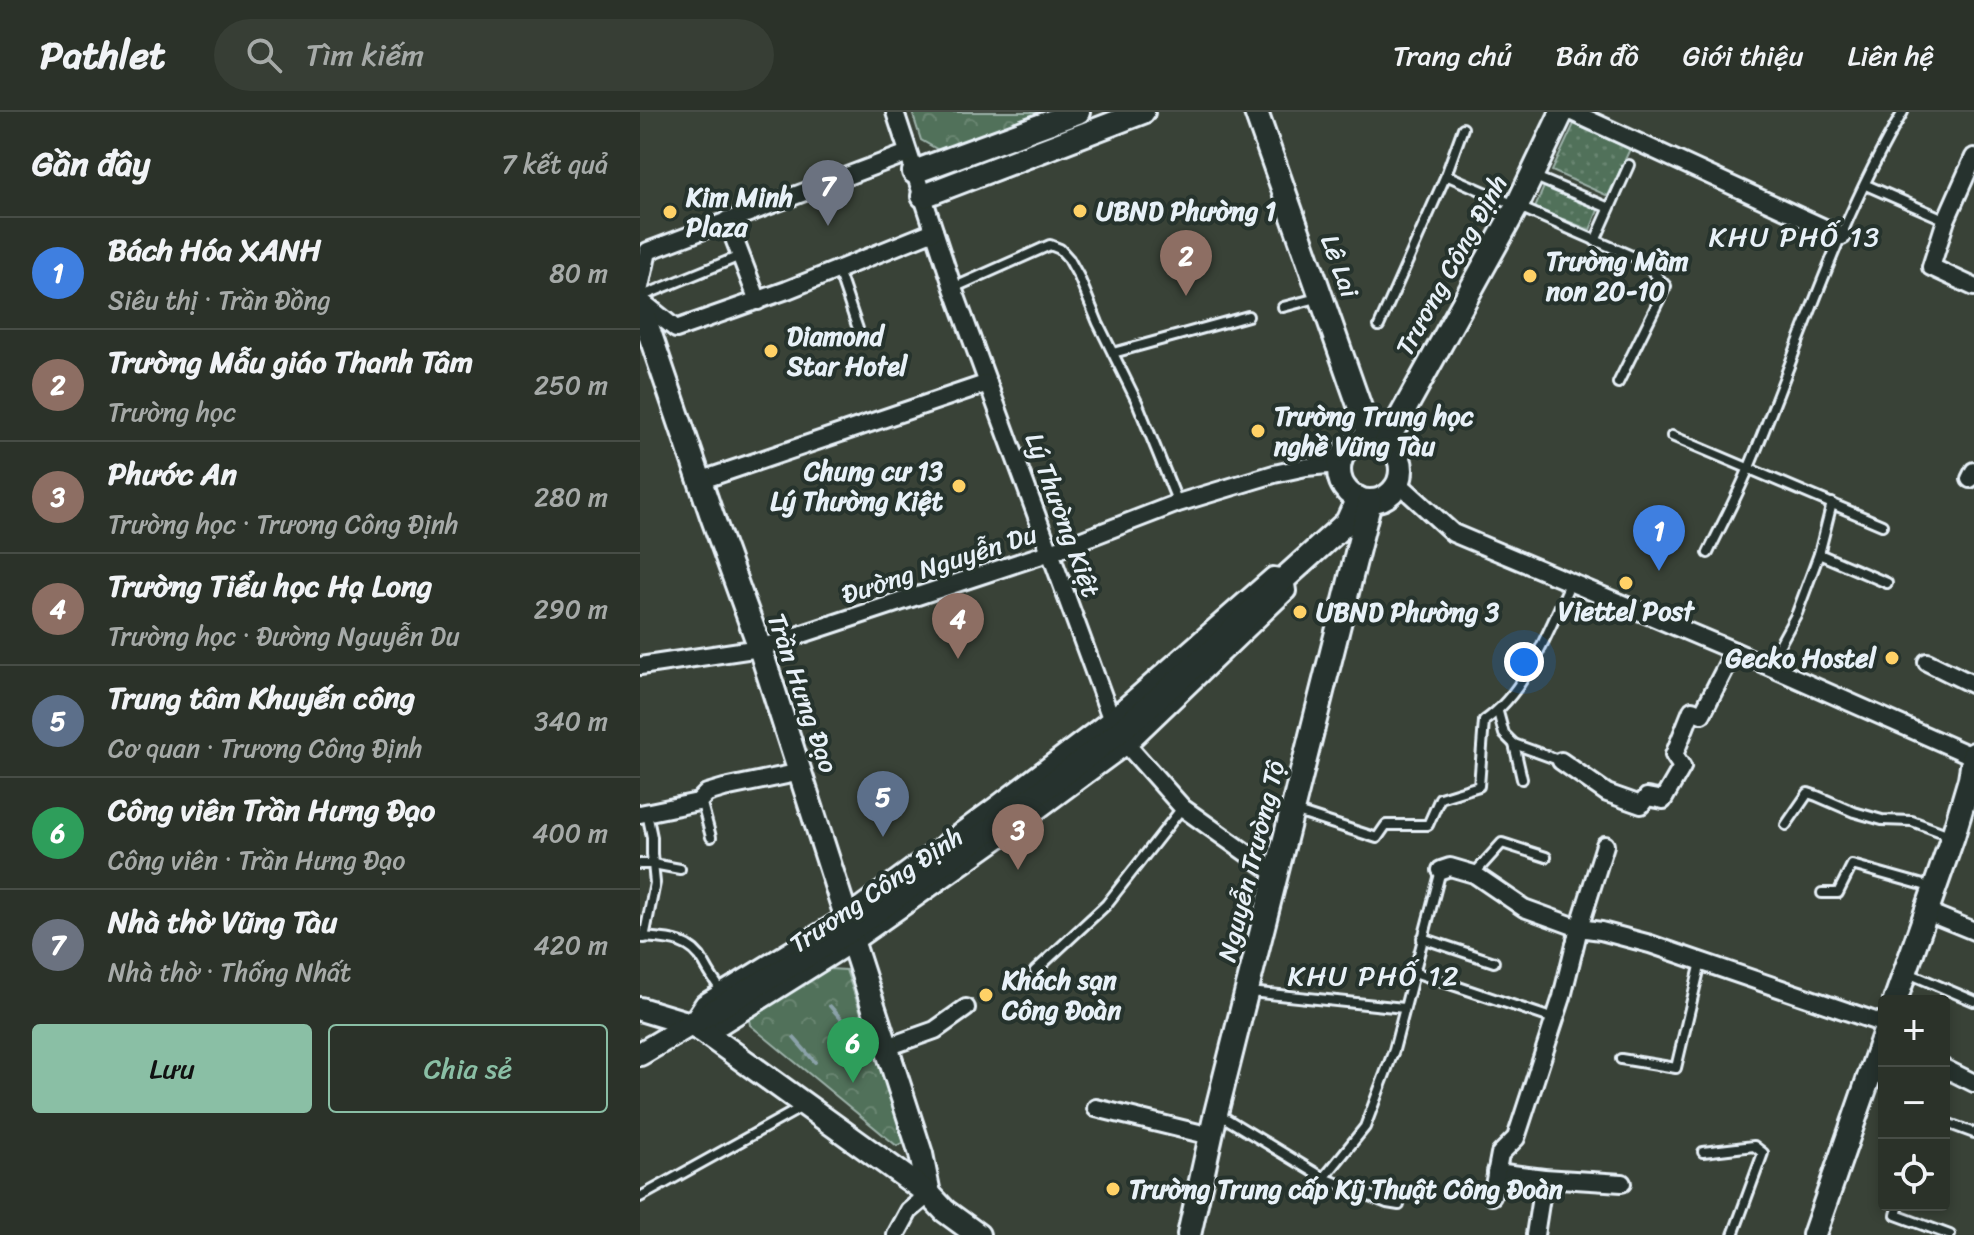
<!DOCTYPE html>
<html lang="vi">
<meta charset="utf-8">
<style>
body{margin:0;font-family:Sriracha,sans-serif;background:#373e35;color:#f1f3f6}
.controls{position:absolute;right:24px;bottom:24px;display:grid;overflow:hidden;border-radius:8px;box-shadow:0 4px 12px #0003}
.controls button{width:72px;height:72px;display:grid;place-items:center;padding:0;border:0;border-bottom:2px solid #474d46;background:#2b3229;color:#f1f3f6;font:40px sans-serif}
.you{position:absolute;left:884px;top:550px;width:28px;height:28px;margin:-20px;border:6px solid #fff;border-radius:50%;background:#1a73e8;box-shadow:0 0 0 12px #1a73e833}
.badge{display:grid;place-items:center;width:52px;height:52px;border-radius:50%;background:#8abfa5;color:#fff;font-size:26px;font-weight:700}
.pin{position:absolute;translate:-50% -66px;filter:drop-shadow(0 2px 4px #0008)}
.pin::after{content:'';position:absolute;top:42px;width:28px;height:24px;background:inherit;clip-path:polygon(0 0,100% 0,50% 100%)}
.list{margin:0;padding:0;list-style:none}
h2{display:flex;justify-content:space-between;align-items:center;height:104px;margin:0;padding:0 32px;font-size:34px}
h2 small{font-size:26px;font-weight:400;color:#a6aaa8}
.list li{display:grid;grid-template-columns:52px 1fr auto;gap:24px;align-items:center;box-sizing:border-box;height:112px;padding:0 32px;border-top:2px solid #474d46}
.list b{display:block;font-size:30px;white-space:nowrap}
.list p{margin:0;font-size:26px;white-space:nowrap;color:#a6aaa8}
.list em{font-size:26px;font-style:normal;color:#a6aaa8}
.actions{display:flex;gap:16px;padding:24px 32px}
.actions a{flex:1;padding:18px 0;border:2px solid #8abfa5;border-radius:8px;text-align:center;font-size:28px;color:#8abfa5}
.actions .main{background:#8abfa5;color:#111}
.icon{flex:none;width:44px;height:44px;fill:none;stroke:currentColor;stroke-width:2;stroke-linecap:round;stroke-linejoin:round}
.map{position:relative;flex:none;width:1334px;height:1123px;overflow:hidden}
header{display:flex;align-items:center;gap:48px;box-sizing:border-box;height:112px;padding:0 40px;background:#2b3229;border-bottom:2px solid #474d46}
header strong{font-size:38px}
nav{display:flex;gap:44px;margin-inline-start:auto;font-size:28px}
.search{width:560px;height:72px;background:#373e35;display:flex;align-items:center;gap:20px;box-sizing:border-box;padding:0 28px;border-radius:44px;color:#a6aaa8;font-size:30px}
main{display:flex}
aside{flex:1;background:#2b3229}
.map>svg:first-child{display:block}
.grass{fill:url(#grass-dots);stroke:#9cb1a9;stroke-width:2}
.forest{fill:url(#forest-crowns);stroke:#9cb1a9;stroke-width:2}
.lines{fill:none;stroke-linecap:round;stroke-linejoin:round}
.stream{stroke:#8ba2a9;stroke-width:4}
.lane-casing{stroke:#e8f1f8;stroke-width:14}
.street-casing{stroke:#e8f1f8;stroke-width:22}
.secondary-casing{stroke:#e8f1f8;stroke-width:28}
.lane{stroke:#26332d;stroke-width:8}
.street{stroke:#26332d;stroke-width:16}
.secondary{stroke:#26332d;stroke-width:22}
.poi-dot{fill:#ffd166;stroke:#26332d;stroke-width:3}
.labels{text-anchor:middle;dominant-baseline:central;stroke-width:8;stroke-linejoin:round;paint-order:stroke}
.poi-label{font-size:26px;font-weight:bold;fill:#e8f1f8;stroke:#26332d;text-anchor:start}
.street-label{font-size:26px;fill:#e8f1f8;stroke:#26332d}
.neighbourhood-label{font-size:28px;letter-spacing:2px;fill:#e8f1f8;stroke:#26332d}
</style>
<header>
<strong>Pathlet</strong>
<div class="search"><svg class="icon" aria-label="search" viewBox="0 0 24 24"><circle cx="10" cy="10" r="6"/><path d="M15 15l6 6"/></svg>Tìm kiếm</div>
<nav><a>Trang chủ</a><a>Bản đồ</a><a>Giới thiệu</a><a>Liên hệ</a></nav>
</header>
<main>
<aside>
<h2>Gần đây<small>7 kết quả</small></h2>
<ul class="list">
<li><span class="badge" style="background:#3f7fe0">1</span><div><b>Bách Hóa XANH</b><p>Siêu thị · Trần Đồng</p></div><em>80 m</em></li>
<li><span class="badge" style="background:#8d6e63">2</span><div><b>Trường Mẫu giáo Thanh Tâm</b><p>Trường học</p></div><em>250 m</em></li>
<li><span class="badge" style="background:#8d6e63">3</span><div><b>Phước An</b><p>Trường học · Trương Công Định</p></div><em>280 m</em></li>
<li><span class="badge" style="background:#8d6e63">4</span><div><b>Trường Tiểu học Hạ Long</b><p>Trường học · Đường Nguyễn Du</p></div><em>290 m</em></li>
<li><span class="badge" style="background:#5c6f8a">5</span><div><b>Trung tâm Khuyến công</b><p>Cơ quan · Trương Công Định</p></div><em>340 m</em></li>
<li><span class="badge" style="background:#2e9e5b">6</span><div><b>Công viên Trần Hưng Đạo</b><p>Công viên · Trần Hưng Đạo</p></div><em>400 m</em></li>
<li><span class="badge" style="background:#6b7280">7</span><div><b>Nhà thờ Vũng Tàu</b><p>Nhà thờ · Thống Nhất</p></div><em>420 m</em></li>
</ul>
<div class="actions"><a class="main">Lưu</a><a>Chia sẻ</a></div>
</aside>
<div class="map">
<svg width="1334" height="1123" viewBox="0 0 1334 1123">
<defs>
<pattern id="grass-dots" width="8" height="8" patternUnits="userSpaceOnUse" patternTransform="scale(2)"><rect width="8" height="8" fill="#51715a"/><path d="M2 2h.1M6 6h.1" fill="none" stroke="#6a8672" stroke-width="1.8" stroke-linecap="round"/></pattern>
<pattern id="forest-crowns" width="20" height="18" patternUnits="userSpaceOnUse" patternTransform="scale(2)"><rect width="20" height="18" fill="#51715a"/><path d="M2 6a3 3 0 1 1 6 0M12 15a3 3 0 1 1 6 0" fill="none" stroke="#6a8672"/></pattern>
</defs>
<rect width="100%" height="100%" fill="#394237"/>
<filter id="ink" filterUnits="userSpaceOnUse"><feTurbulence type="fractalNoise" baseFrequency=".0125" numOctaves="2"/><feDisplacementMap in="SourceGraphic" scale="16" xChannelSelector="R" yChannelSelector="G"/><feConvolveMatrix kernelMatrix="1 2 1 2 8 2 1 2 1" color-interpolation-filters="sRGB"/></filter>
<g filter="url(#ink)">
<g class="grass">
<polygon points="934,12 990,37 968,84 912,59"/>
<polygon points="908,65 962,88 950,118 895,96"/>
</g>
<g class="forest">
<polygon points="272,0 433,0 309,44 281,28"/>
<polygon points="189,857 206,858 266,1030 257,1034 110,913 108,902"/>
</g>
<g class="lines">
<g class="stream">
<polyline points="190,894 209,916"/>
<polyline points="154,926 175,950"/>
</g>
<g class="lane-casing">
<g id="lane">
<polyline points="806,63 996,146 1009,156 1026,174 978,271"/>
<polyline points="893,64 969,96"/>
<polyline points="1226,73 1306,108"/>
<polyline points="955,129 989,53"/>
<polyline points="198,158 218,217"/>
<polyline points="313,176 410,133 420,137 429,147 439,165 458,211 497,290 538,391"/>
<polyline points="0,185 100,144"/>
<polyline points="643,195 677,186"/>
<polyline points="739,214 806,63 823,16"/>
<polyline points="473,241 608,204"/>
<polyline points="1032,324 1242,413"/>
<path d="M 1068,441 C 1082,412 1098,383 1110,353 C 1159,235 1198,109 1263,0"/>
<polyline points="1179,442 1247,471"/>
<polyline points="1128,554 1157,501 1179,442 1192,391"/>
<polyline points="858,600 864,622 874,632 921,649"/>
<polyline points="874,632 882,667"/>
<polyline points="61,688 71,725"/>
<path d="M 654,699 L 737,726 L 746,713 L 788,713 L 800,686 L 839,674 L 844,609 C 887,580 909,516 931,470"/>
<polyline points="1146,713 1168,681 1177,684 1214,700 1242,708 1272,709 1312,724"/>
<polyline points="0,752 13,752 40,757"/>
<polyline points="834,762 862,731 906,745"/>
<polyline points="1182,781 1198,781 1212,753 1294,776"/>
<path d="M 1,825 C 26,827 51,826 64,851 C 70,862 74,869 82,879"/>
<polyline points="4,826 15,771 12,742 12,725 7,701"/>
<polyline points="782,826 854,850"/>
<polyline points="395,859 466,793 542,696"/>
<polyline points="774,860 914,907"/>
<polyline points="1266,860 1334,889"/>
<polyline points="610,880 764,896"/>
<polyline points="981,947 1036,956 1061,850"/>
<polyline points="577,1001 684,1066 747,1091 759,1093"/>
<polyline points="1304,1010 1334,1021"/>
<polyline points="1063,1040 1114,1034 1123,1041 1093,1123"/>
<polyline points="684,1066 725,1015 754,938 801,758"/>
<polyline points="0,1085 164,994"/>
<polyline points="1259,1093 1256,1103 1310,1123"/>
</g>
</g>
<g class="street-casing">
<g id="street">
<polyline points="255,0 313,176 471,606 478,621 487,633 543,696 636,762"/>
<polyline points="932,0 1202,124"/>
<polyline points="1334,45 1306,108 1291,155 1334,175"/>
<polyline points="87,108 118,189"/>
<polyline points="0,175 8,139 268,41"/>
<polyline points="0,188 36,217 147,178 294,119"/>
<polyline points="1330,367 1334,359"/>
<polyline points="59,369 348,271"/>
<polyline points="758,371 813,421 1094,539 1332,644"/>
<polygon points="633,464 645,466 647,479 487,633 361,726 214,830 82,913 50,912 64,891 206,804 359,691 471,606"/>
<polyline points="1287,550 1334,573"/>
<polyline points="0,554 120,536 411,440 538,391 634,362 666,355 699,352"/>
<polyline points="921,649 967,681 1001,693 1007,685 1023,688 1042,655 1034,643 1052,598 1062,602 1094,539"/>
<polyline points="0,702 58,690 67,681 84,676 161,660"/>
<polyline points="801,758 810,755 834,762 884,796 939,816 961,819 1010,832 1244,912"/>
<polyline points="1285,799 1334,819"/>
<polyline points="247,935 295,918 326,896"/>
<polyline points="1304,956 1334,971"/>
<polyline points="456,996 571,1024"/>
<polyline points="856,1060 904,1066 982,1071"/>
<polyline points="852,1084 860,1042 876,1026 922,885 939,816 965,733"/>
<polyline points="256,1123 269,1099 289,1082"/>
<polyline points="895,1123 904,1066"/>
</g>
</g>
<g class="secondary-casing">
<g id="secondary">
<polyline points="616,0 731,327"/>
<polyline points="274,60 438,0"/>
<polyline points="283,84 503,0"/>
<polyline points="0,193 72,404 120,536 206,804 209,819 281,1042 289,1082"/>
<circle cx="730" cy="358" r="31"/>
<polyline points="746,331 877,94 922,0"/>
<polyline points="1255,889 1313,724 1330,667 1334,642"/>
<polyline points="0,897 50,912 64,920 289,1082 305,1099 338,1123"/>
<polyline points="0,942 209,819 370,703 478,621 575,536 645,466 707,410 718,386"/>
<polyline points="549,1123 576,1001 730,389"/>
<polyline points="1174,1123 1244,922"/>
</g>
</g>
<use href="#lane" class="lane"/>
<use href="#street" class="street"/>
<use href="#secondary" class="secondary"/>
</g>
</g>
<g class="poi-dot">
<circle cx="440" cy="99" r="8"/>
<circle cx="30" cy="100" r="8"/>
<circle cx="890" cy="164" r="8"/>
<circle cx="131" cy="239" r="8"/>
<circle cx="618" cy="319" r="8"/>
<circle cx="319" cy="374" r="8"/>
<circle cx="986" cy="471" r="8"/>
<circle cx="660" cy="500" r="8"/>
<circle cx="1252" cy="546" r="8"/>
<circle cx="346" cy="883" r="8"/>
<circle cx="473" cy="1077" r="8"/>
</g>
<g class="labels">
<g class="poi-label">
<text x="46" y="85">Kim Minh<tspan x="46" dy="30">Plaza</tspan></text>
<text x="456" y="99">UBND Phường 1</text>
<text x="906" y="149">Trường Mầm<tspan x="906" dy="30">non 20-10</tspan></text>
<text x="147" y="224">Diamond<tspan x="147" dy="30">Star Hotel</tspan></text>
<text x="634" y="304">Trường Trung học<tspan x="634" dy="30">nghề Vũng Tàu</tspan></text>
<text x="303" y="359" text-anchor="end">Chung cư 13<tspan x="303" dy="30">Lý Thường Kiệt</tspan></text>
<text x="986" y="499" text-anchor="middle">Viettel Post</text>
<text x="676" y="500">UBND Phường 3</text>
<text x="1236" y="546" text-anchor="end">Gecko Hostel</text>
<text x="362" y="868">Khách sạn<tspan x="362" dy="30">Công Đoàn</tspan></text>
<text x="489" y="1077">Trường Trung cấp Kỹ Thuật Công Đoàn</text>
</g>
<g class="street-label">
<text transform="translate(811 153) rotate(-61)">Trương Công Định</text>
<text transform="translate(700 154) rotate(70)">Lê Lai</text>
<text transform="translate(423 403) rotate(70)">Lý Thường Kiệt</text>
<text transform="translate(299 452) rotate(-18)">Đường Nguyễn Du</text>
<text transform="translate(163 581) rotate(71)">Trần Hưng Đạo</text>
<text transform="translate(611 749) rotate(-76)">Nguyễn Trường Tộ</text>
<text transform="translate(236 778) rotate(-34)">Trương Công Định</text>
</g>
<g class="neighbourhood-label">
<text x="1155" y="124">KHU PHỐ 13</text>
<text x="734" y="863">KHU PHỐ 12</text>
</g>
</g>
</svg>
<div class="controls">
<button>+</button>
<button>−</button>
<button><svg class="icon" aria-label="locate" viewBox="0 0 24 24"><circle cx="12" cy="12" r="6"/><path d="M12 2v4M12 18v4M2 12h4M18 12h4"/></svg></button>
</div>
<div class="you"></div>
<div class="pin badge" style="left:1019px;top:459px;background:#3f7fe0">1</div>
<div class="pin badge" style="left:546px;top:184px;background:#8d6e63">2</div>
<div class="pin badge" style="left:378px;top:758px;background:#8d6e63">3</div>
<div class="pin badge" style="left:318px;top:547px;background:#8d6e63">4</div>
<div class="pin badge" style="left:243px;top:725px;background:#5c6f8a">5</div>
<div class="pin badge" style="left:213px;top:971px;background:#2e9e5b">6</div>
<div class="pin badge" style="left:188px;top:114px;background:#6b7280">7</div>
</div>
</main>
